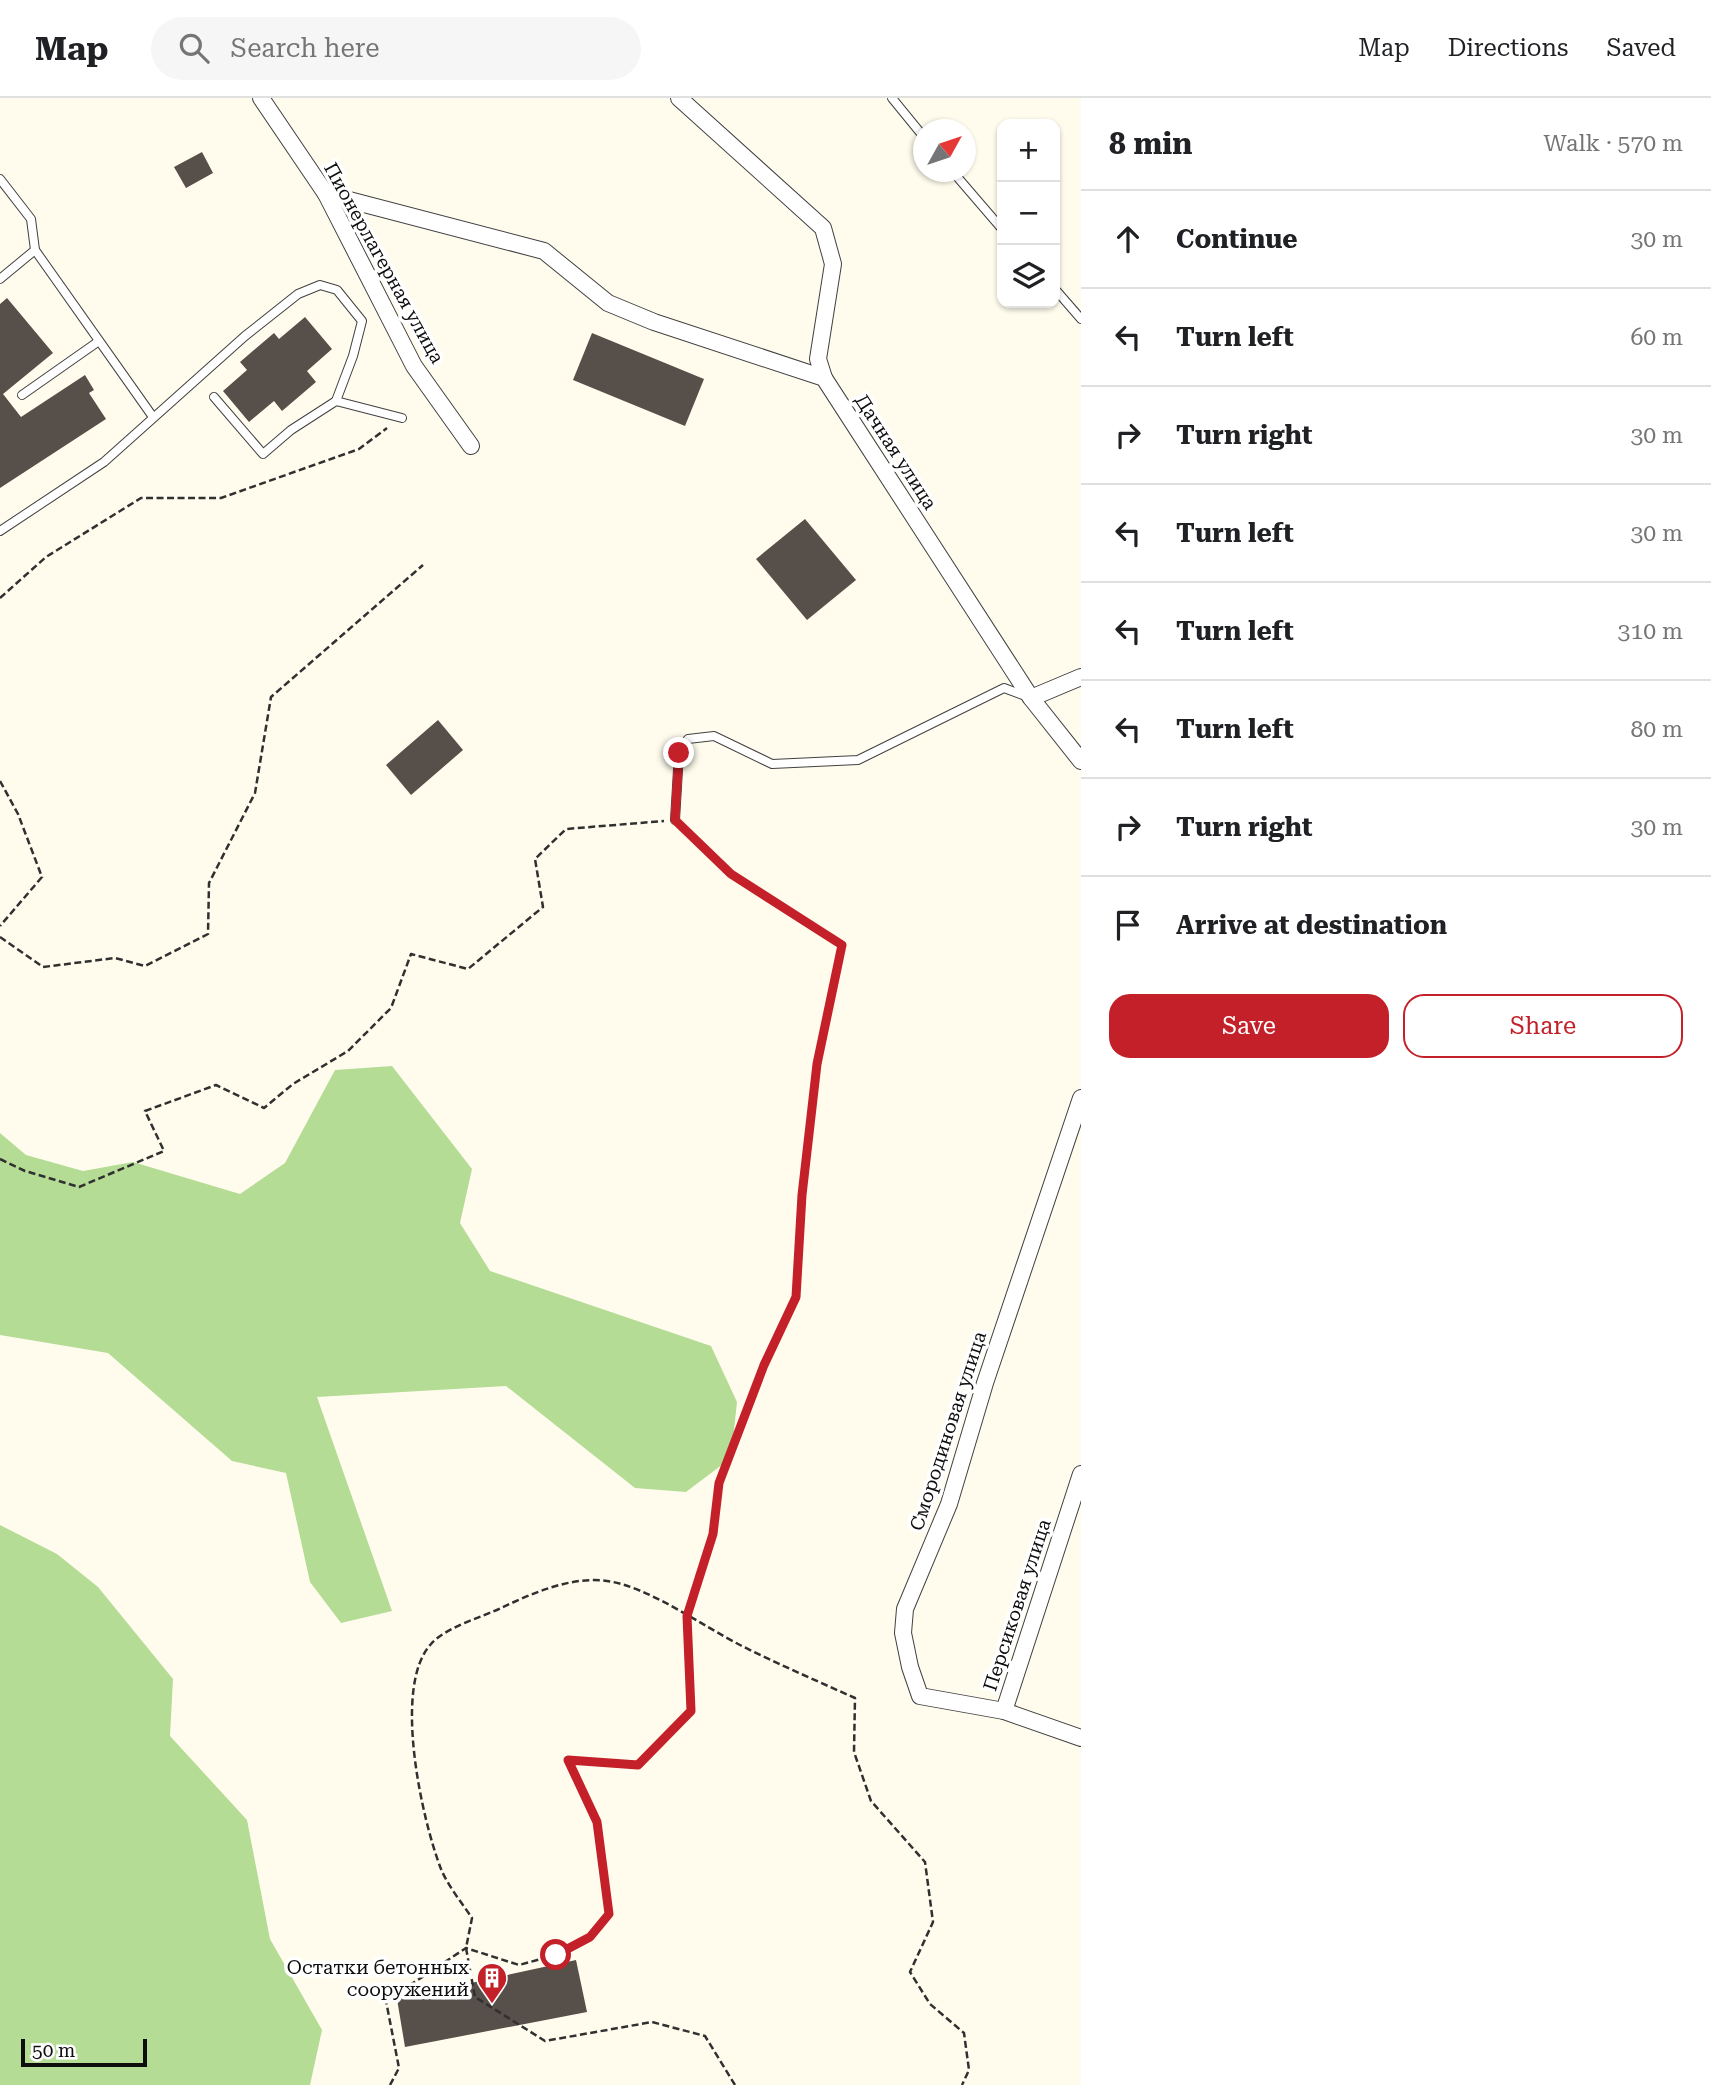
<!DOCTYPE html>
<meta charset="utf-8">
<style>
body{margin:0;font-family:"Roboto Serif",serif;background:#f6f6f6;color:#202124}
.controls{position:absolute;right:21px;top:21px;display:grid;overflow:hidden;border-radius:14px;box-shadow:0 2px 5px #0004}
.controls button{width:63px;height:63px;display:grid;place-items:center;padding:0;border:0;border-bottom:2px solid #e0e0e0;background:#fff;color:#202124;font:35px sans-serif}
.compass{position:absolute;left:913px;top:21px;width:63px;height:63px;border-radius:50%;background:#fff;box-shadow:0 2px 5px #0004;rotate:50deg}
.scale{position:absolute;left:21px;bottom:18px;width:126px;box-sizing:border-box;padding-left:7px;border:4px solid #0e0e0e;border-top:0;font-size:19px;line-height:24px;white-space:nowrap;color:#0e0e0e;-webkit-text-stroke:5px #fff;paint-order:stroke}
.stop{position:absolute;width:21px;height:21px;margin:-16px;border:5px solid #c32029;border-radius:50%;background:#fff}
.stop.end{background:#c32029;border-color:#fff;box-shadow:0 2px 7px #0008}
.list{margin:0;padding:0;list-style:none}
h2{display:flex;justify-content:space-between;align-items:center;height:91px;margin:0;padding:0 28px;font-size:30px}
h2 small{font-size:23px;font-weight:400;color:#757577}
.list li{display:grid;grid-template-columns:46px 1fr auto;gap:21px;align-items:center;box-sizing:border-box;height:98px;padding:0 28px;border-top:2px solid #e0e0e0}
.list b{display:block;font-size:26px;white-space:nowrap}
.list em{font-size:23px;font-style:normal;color:#757577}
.actions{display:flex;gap:14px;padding:21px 28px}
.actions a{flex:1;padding:16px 0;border:2px solid #c32029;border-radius:21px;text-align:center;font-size:24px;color:#c32029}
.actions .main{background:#c32029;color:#fff}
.icon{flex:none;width:38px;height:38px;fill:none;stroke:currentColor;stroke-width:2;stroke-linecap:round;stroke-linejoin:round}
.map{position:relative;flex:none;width:1081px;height:1987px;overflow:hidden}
header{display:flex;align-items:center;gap:42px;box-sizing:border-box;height:98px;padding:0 35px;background:#fff;border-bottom:2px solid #e0e0e0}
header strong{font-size:33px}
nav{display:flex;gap:38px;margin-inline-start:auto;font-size:24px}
.search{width:490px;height:63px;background:#f6f6f6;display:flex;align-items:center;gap:18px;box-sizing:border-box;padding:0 24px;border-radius:38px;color:#757577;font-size:26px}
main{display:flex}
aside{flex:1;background:#fff}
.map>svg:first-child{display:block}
.forest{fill:#b5dc95}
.building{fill:#574f4a}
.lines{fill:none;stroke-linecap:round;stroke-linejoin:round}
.lane-casing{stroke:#414141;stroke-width:10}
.street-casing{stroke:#414141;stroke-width:18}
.path{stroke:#303030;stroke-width:2.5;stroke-dasharray:7 3.5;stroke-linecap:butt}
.lane{stroke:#fff;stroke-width:8}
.street{stroke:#fff;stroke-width:16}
.route{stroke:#c32029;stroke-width:9}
.labels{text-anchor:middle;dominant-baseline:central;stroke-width:7;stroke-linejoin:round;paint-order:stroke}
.street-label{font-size:19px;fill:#0e0e0e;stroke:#fff}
.poi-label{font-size:19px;fill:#0e0e0e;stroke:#fff;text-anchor:end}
</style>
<header>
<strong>Map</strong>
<div class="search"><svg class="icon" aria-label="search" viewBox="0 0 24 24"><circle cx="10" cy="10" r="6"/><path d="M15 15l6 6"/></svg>Search here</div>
<nav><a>Map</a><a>Directions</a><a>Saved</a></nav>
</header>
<main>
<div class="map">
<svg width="1081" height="1987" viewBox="0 0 1081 1987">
<rect width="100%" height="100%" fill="#fffcee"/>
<g class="forest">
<polygon points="392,968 472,1071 460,1125 490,1173 711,1248 737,1304 731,1360 686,1394 635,1390 506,1288 317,1299 392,1513 341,1525 310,1484 286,1375 232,1363 108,1255 0,1237 0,1035 26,1057 83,1073 133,1064 240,1096 285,1065 335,972"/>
<polygon points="0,1427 57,1456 98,1489 173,1581 170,1638 247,1722 270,1841 322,1932 310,1987 0,1987"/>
</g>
<g class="building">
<polygon points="202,54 213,75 186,90 174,69"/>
<polygon points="7,200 53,255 3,296 21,319 85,277 94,292 89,295 106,321 0,390 0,206"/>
<polygon points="305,219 332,251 307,273 316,284 282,313 274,303 249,324 223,293 247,272 240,264 274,235 279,241"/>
<polygon points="592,235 704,281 685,328 573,282"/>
<polygon points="805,421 856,482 807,522 756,461"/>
<polygon points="438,622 463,652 411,697 386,667"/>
<polygon points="576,1862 587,1914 405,1949 397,1901"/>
</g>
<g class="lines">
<g class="lane-casing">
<g id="lane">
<polyline points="892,0 923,38"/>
<polyline points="953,74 1002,131"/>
<polyline points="0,81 31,121 35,152 153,319"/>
<polyline points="0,181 35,152"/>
<polyline points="1055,191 1081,221"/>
<polyline points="22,297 99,243"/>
<polyline points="214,299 263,356 291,332 336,303 402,320"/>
<polyline points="0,433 104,364 245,238 298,196 320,187 337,192 362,223 353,258 336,303"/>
<polyline points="675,722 679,655 688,641 714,638 772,666 858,662 1004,590 1028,599"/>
</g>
</g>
<g class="street-casing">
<g id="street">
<polyline points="261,0 326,96 414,268 471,348"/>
<polyline points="679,0 823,130 833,166 818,261 824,280"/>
<polyline points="326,96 544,153 608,205 654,224 824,280 1031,600 1081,663"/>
<polyline points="1031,600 1081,579"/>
<polyline points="1081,1376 1004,1613 1081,1640"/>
<polyline points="1004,1613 920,1598 910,1569 903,1535 905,1511 949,1406 985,1285 1081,1000"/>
</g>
</g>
<g class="path">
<polyline points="0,500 46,459 141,400 221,400 359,351 387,330"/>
<polyline points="0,683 18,716 42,779 0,828"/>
<polyline points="0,839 43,869 115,860 145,868 208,836 209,785 255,695 271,599 423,467"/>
<polyline points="0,1061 25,1073 79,1089 164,1053 145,1013 216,987 264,1010 293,986 348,953 391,910 411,856 468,871 543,809 535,761 566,731 664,723"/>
<polyline points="390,1987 399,1970 386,1903 466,1850 519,1867 556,1857 590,1838 609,1816 597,1724 568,1662 638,1667 691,1613 687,1518 713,1436 719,1385 764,1267 796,1199 802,1097 817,966 842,847 731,776 684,731"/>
<path d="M 735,1987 L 705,1938 L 652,1924 L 545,1943 L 475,1899 L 466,1850 L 472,1820 C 462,1805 448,1788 441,1771 C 422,1722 392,1588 431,1546 C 446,1529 480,1520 501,1510 C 533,1495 571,1478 607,1483 C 647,1488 703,1528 740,1547 C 778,1566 817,1583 855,1600 L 854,1654 L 871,1703 L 925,1764 L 933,1824 L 910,1874 L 930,1906 L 964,1935 L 969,1972 L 962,1987"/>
</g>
<use href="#lane" class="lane"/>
<use href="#street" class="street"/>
</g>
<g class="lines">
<polyline class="route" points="556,1857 590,1839 609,1816 597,1724 568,1662 638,1667 691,1613 687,1518 713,1436 719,1385 764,1267 796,1199 802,1097 817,966 842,847 731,776 675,722 679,655"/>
</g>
<defs>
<g id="building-pin" transform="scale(1.575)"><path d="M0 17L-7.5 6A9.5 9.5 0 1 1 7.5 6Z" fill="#c32029" stroke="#fff"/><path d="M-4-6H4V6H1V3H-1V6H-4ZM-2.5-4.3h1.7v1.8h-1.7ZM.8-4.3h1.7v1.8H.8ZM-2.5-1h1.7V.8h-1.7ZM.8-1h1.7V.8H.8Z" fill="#fff"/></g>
</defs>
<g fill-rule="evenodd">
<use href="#building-pin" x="492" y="1880"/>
</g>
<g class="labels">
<g class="street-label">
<text transform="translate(384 165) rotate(61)">Пионерлагерная улица</text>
<text transform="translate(896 354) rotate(57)">Дачная улица</text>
<text transform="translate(948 1333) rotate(-72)">Смородиновая улица</text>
<text transform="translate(1017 1507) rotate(-72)">Персиковая улица</text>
</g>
<g class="poi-label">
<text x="469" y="1869">Остатки бетонных<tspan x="469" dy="22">сооружений</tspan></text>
</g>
</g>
</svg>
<div class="controls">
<button>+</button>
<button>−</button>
<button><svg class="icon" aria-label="layers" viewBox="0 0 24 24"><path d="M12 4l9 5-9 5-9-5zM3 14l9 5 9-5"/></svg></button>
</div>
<svg class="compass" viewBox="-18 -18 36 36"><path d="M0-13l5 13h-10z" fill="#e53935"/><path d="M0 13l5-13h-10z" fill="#757577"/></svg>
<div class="scale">50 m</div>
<div class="stop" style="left:556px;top:1857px"></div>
<div class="stop end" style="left:679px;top:655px"></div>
</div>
<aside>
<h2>8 min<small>Walk · 570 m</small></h2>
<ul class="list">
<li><svg class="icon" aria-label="ahead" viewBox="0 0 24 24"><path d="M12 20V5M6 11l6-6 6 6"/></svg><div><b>Continue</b></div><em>30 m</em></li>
<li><svg class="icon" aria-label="left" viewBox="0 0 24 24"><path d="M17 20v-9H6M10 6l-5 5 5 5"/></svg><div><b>Turn left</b></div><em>60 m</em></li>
<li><svg class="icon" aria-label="right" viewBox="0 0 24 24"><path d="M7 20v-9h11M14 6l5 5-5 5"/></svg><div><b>Turn right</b></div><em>30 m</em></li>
<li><svg class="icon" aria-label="left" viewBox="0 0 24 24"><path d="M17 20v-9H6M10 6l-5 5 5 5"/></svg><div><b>Turn left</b></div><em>30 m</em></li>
<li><svg class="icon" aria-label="left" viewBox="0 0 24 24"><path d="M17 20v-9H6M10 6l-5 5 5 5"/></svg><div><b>Turn left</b></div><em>310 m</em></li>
<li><svg class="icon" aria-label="left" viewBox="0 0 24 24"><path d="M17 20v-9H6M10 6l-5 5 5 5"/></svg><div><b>Turn left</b></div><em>80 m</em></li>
<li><svg class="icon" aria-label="right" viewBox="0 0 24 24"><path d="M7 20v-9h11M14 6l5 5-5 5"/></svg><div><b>Turn right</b></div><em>30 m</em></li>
<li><svg class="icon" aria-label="arrive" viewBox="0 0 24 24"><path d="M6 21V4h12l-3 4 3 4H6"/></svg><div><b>Arrive at destination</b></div></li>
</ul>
<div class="actions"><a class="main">Save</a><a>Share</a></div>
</aside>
</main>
